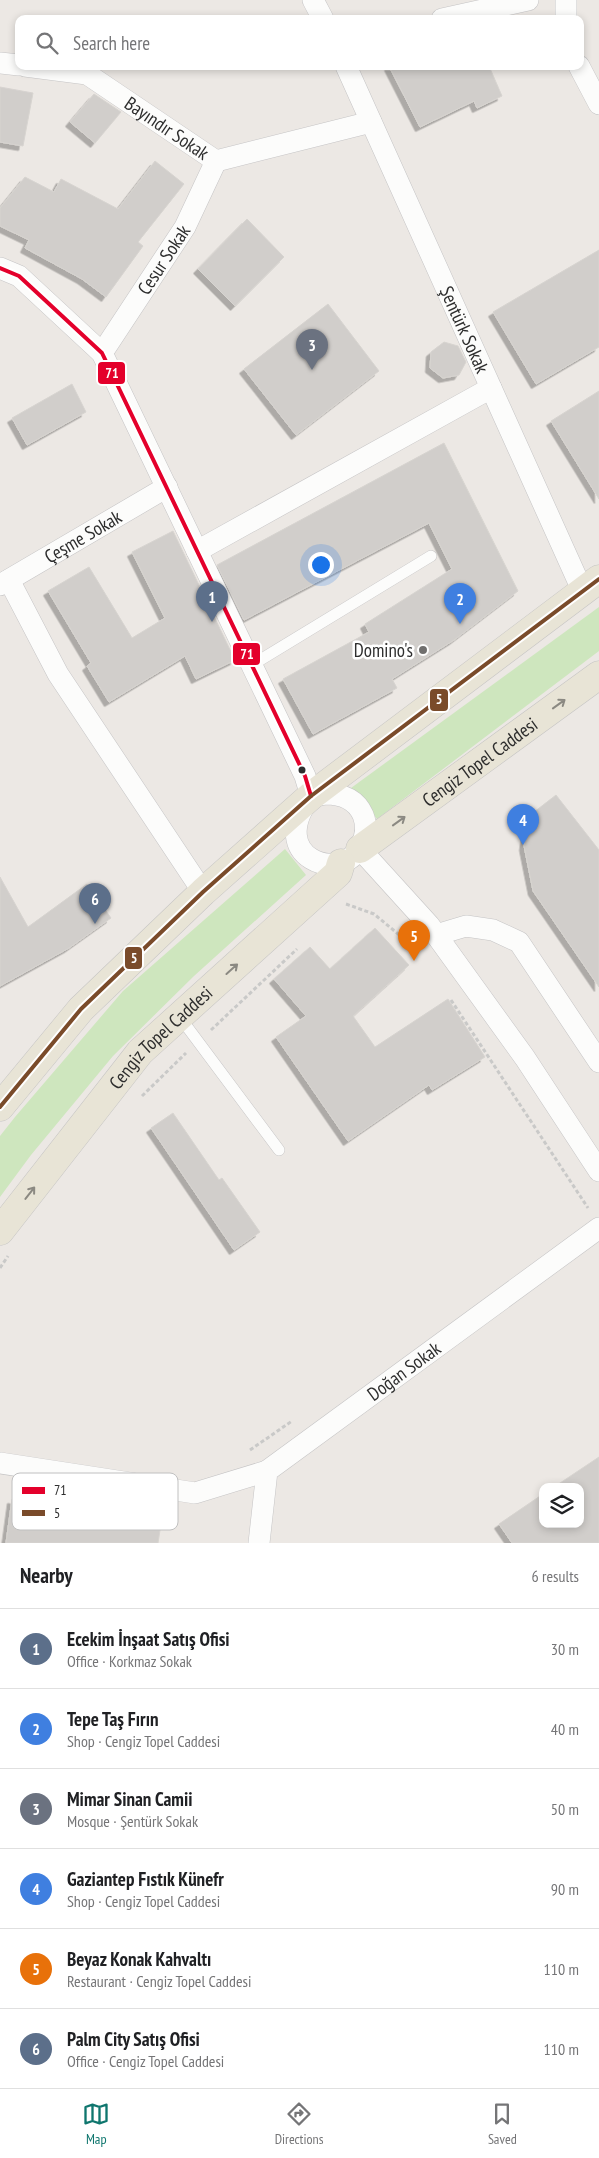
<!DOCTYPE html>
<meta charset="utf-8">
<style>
body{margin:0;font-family:"PT Sans Narrow",sans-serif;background:#f6f6f6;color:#202124}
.controls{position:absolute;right:15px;bottom:15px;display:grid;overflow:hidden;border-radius:10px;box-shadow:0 2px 8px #0003}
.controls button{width:45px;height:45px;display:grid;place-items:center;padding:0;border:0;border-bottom:1px solid #e0e0e0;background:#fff;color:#202124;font:25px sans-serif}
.you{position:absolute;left:320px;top:564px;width:18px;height:18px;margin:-12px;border:4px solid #fff;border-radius:50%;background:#1a73e8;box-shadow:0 0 0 8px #1a73e833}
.badge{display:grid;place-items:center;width:32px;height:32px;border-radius:50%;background:#0f766e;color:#fff;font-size:16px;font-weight:700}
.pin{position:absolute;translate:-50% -41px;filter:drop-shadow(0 1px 2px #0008)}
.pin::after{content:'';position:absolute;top:26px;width:18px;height:15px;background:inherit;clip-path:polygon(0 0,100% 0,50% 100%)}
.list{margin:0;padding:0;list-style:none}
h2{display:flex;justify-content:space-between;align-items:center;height:65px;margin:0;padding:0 20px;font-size:21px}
h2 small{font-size:16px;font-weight:400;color:#757577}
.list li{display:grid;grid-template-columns:32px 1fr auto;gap:15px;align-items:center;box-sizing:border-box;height:80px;padding:0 20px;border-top:1px solid #e0e0e0}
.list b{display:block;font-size:19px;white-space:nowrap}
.list p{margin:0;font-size:16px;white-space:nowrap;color:#757577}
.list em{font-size:16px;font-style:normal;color:#757577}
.icon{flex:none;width:28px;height:28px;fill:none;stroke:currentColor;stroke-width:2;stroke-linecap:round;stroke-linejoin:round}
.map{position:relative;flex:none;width:599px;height:1543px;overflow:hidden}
.search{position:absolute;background:#fff;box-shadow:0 2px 8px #0003;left:15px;right:15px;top:15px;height:55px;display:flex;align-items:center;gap:12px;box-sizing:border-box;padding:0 18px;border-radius:10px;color:#757577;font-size:19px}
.sheet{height:545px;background:#fff}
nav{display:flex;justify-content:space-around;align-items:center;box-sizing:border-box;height:70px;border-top:1px solid #e0e0e0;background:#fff;font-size:14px;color:#757577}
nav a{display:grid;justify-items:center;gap:2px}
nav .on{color:#0f766e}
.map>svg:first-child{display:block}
.green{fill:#cee6be}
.building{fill:#d1cecb;stroke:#d7d4d0;filter:url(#shadow)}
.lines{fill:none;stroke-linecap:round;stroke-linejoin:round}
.service-casing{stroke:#c5c4c5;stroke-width:12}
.minor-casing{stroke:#c5c4c5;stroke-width:22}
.primary-casing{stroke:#c6c5c4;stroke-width:29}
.path{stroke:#c9c9c8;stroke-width:3;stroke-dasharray:4 2.5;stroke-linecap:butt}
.service{stroke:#fcfcfb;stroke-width:11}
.minor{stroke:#fcfcfb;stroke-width:21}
.primary{stroke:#e8e4d6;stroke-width:28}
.bus-1-casing{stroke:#fff;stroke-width:8}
.bus-2-casing{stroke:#fff;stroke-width:8}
.bus-1{stroke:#e4002b;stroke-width:4}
.bus-2{stroke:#7a4b2a;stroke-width:4}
.oneway{stroke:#8b8982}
.poi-dot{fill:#706f6e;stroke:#fff;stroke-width:2}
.bus-dot{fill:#2e2e2e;stroke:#fff;stroke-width:2}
.labels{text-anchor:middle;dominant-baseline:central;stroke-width:5;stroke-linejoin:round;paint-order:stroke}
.street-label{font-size:19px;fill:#2e2e2e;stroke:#fff}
.poi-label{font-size:19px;fill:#2e2e2e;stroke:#fff;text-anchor:end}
.key{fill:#fff;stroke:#c0c0c0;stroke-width:1}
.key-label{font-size:14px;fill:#2e2e2e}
.line-badge{stroke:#fff;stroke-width:2}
.badge-label{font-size:14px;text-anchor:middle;font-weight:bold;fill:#fff}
</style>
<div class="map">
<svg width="599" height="1543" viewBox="0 0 599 1543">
<defs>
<filter id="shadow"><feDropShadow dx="-4.5" dy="4.5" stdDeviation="0" flood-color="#0004"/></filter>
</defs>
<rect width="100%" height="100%" fill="#ece8e4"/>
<g class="green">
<polygon points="599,607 599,651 377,819 351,788"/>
<polygon points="285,849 306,875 194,976 113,1056 31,1155 0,1197 0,1136 15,1117 123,991"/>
</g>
<g class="building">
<polygon points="389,66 489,66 502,96 477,108 474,101 420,127"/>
<polygon points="0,87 33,93 23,146 0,142"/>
<polygon points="94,94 121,112 95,143 70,122"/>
<polygon points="155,161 184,184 138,242 143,246 106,297 82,279 25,248 29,240 0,226 0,208 25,177 54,192 61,179 118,209"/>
<polygon points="247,219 284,257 235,306 198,269"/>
<polygon points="599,250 599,347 536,384 493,312"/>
<polygon points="328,304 379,371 296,435 244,369"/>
<polygon points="444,342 458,346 466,362 459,375 443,378 430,368 431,352"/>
<polygon points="72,384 86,412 27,445 12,418"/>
<polygon points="599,391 599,499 551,421"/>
<polygon points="444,443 518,591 454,640 392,679 397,688 313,734 283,679 369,632 365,624 452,569 429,523 244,620 217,565"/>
<polygon points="173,531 235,660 196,679 185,656 109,702 87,666 91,663 48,591 89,567 132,638 165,618 132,552"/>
<polygon points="556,795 599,850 599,987 533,891 524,846 529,816"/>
<polygon points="0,877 28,927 87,884 111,918 69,948 0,986"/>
<polygon points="375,928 409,965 353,1016 375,1047 448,999 485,1057 432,1090 429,1085 348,1141 276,1037 306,1016 274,979 310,947 330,969"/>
<polygon points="173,1113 219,1180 222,1178 260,1232 234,1250 151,1128"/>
<polygon points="599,1457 599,1543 512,1543 499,1524 543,1494 543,1524 580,1524 580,1487 554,1487"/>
<polygon points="12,1499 45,1504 44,1507 161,1524 158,1543 6,1543"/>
</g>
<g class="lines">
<g class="service-casing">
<g id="service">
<polyline points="252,665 431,556"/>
<polyline points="179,1016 279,1150"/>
</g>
</g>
<g class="minor-casing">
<g id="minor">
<polyline points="313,0 323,19"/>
<polyline points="566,0 566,19"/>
<polyline points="442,19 528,0"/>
<polyline points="0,63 19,65"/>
<path id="s1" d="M 25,66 L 87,74 L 216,161 L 371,122"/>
<path id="s2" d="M 346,66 L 583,592"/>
<polyline points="579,66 599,104"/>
<polyline points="0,268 19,276 102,353 305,776 311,796"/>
<path id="s3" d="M 102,353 L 185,227 L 216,161"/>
<polyline points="197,551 491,388"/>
<polyline points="9,580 58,674 203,892"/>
<path id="s4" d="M 0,585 L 167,487"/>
<path d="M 326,794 C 342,794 356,799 363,815 C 367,825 366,836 361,845 C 342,886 264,857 311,796 Z"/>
<polyline points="360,849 429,925 525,1058 599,1171"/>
<polyline points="436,935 466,926 493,930 519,942 599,1062"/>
<polyline points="0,1463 195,1493 267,1471"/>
<path id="s5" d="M 259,1543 L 267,1471 L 599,1228"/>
</g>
</g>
<g class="primary-casing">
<g id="primary">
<path id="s6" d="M 360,849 L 599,675"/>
<polyline points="0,1107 81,1009 203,892 311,796 599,579"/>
<path id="s7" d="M 0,1231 L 140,1052 L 338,873 L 341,863"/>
</g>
</g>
<g class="path">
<polyline points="346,904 374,914 415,948"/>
<polyline points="451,1000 588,1208"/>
<polyline points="211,1030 297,949"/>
<polyline points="142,1096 186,1053"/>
<polyline points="0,1268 8,1256"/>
<polyline points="250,1450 292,1421"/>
</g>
<use href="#service" class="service"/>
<use href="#minor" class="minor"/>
<use href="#primary" class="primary"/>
<g class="bus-1-casing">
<polyline id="bus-1" points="0,268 19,276 102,353 305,776 311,796"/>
</g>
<g class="bus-2-casing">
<polyline id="bus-2" points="0,1107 81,1009 203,892 311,796 599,579"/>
</g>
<use href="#bus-1" class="bus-1"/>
<use href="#bus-2" class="bus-2"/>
</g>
<defs><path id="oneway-shaft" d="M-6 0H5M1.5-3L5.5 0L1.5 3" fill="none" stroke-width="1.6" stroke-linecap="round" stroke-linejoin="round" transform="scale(1.25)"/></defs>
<g class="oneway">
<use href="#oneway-shaft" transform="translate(559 704) rotate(-36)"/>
<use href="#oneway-shaft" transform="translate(399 821) rotate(-36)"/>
<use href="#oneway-shaft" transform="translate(232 969) rotate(-42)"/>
<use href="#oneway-shaft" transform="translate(30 1193) rotate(-52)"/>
</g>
<circle class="poi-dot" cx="423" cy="650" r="5"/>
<circle class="bus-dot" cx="302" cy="770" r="4.5"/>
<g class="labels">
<g class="street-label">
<text stroke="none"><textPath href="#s1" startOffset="159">Bayındır Sokak</textPath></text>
<text stroke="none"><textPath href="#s3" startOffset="112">Cesur Sokak</textPath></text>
<text stroke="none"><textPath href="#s2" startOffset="289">Şentürk Sokak</textPath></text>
<text stroke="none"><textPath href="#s4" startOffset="96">Çeşme Sokak</textPath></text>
<text stroke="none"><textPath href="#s6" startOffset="148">Cengiz Topel Caddesi</textPath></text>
<text stroke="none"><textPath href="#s7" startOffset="252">Cengiz Topel Caddesi</textPath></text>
<text stroke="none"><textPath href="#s5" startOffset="242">Doğan Sokak</textPath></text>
</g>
<g class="poi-label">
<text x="413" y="650">Domino's</text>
</g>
</g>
<rect x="12" y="1473" width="166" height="57" rx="8" class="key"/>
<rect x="22" y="1487" width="23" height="7" fill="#e4002b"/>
<rect x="22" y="1510" width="23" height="6" fill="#7a4b2a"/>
<g class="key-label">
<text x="54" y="1495">71</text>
<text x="54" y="1518">5</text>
</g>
<g class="line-badge">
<rect x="97" y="361" width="29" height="24" rx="5" fill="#e4002b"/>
<rect x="232" y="642" width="29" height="24" rx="5" fill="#e4002b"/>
<rect x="429" y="688" width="20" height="24" rx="5" fill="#7a4b2a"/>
<rect x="124" y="946" width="19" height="24" rx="5" fill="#7a4b2a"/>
</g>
<g class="badge-label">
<text x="112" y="378">71</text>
<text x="247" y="659">71</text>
<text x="439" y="704">5</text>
<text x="134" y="963">5</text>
</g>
</svg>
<div class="controls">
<button><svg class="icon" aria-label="layers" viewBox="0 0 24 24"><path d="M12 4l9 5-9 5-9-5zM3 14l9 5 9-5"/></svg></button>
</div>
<div class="you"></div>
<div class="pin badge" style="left:212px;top:622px;background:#5c6f8a">1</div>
<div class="pin badge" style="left:460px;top:624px;background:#3f7fe0">2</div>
<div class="pin badge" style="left:312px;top:370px;background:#6b7280">3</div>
<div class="pin badge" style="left:523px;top:845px;background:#3f7fe0">4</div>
<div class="pin badge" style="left:414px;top:961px;background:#e8710a">5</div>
<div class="pin badge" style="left:95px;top:924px;background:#5c6f8a">6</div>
<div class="search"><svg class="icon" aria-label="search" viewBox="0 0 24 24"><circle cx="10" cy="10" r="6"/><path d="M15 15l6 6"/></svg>Search here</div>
</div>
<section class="sheet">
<h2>Nearby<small>6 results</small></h2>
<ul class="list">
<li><span class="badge" style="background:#5c6f8a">1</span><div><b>Ecekim İnşaat Satış Ofisi</b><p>Office · Korkmaz Sokak</p></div><em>30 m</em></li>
<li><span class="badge" style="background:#3f7fe0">2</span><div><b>Tepe Taş Fırın</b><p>Shop · Cengiz Topel Caddesi</p></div><em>40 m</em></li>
<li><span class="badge" style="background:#6b7280">3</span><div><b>Mimar Sinan Camii</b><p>Mosque · Şentürk Sokak</p></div><em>50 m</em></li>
<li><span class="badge" style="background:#3f7fe0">4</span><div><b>Gaziantep Fıstık Künefr</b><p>Shop · Cengiz Topel Caddesi</p></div><em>90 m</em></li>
<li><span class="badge" style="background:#e8710a">5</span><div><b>Beyaz Konak Kahvaltı</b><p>Restaurant · Cengiz Topel Caddesi</p></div><em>110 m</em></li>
<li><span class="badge" style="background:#5c6f8a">6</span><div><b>Palm City Satış Ofisi</b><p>Office · Cengiz Topel Caddesi</p></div><em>110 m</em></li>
</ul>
</section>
<nav>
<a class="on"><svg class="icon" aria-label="map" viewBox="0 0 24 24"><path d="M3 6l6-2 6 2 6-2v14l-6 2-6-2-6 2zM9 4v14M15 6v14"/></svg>Map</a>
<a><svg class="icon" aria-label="directions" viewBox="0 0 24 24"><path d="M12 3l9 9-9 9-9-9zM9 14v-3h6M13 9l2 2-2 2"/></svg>Directions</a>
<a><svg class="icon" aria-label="saved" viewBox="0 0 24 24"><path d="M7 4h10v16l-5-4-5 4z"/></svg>Saved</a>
</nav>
